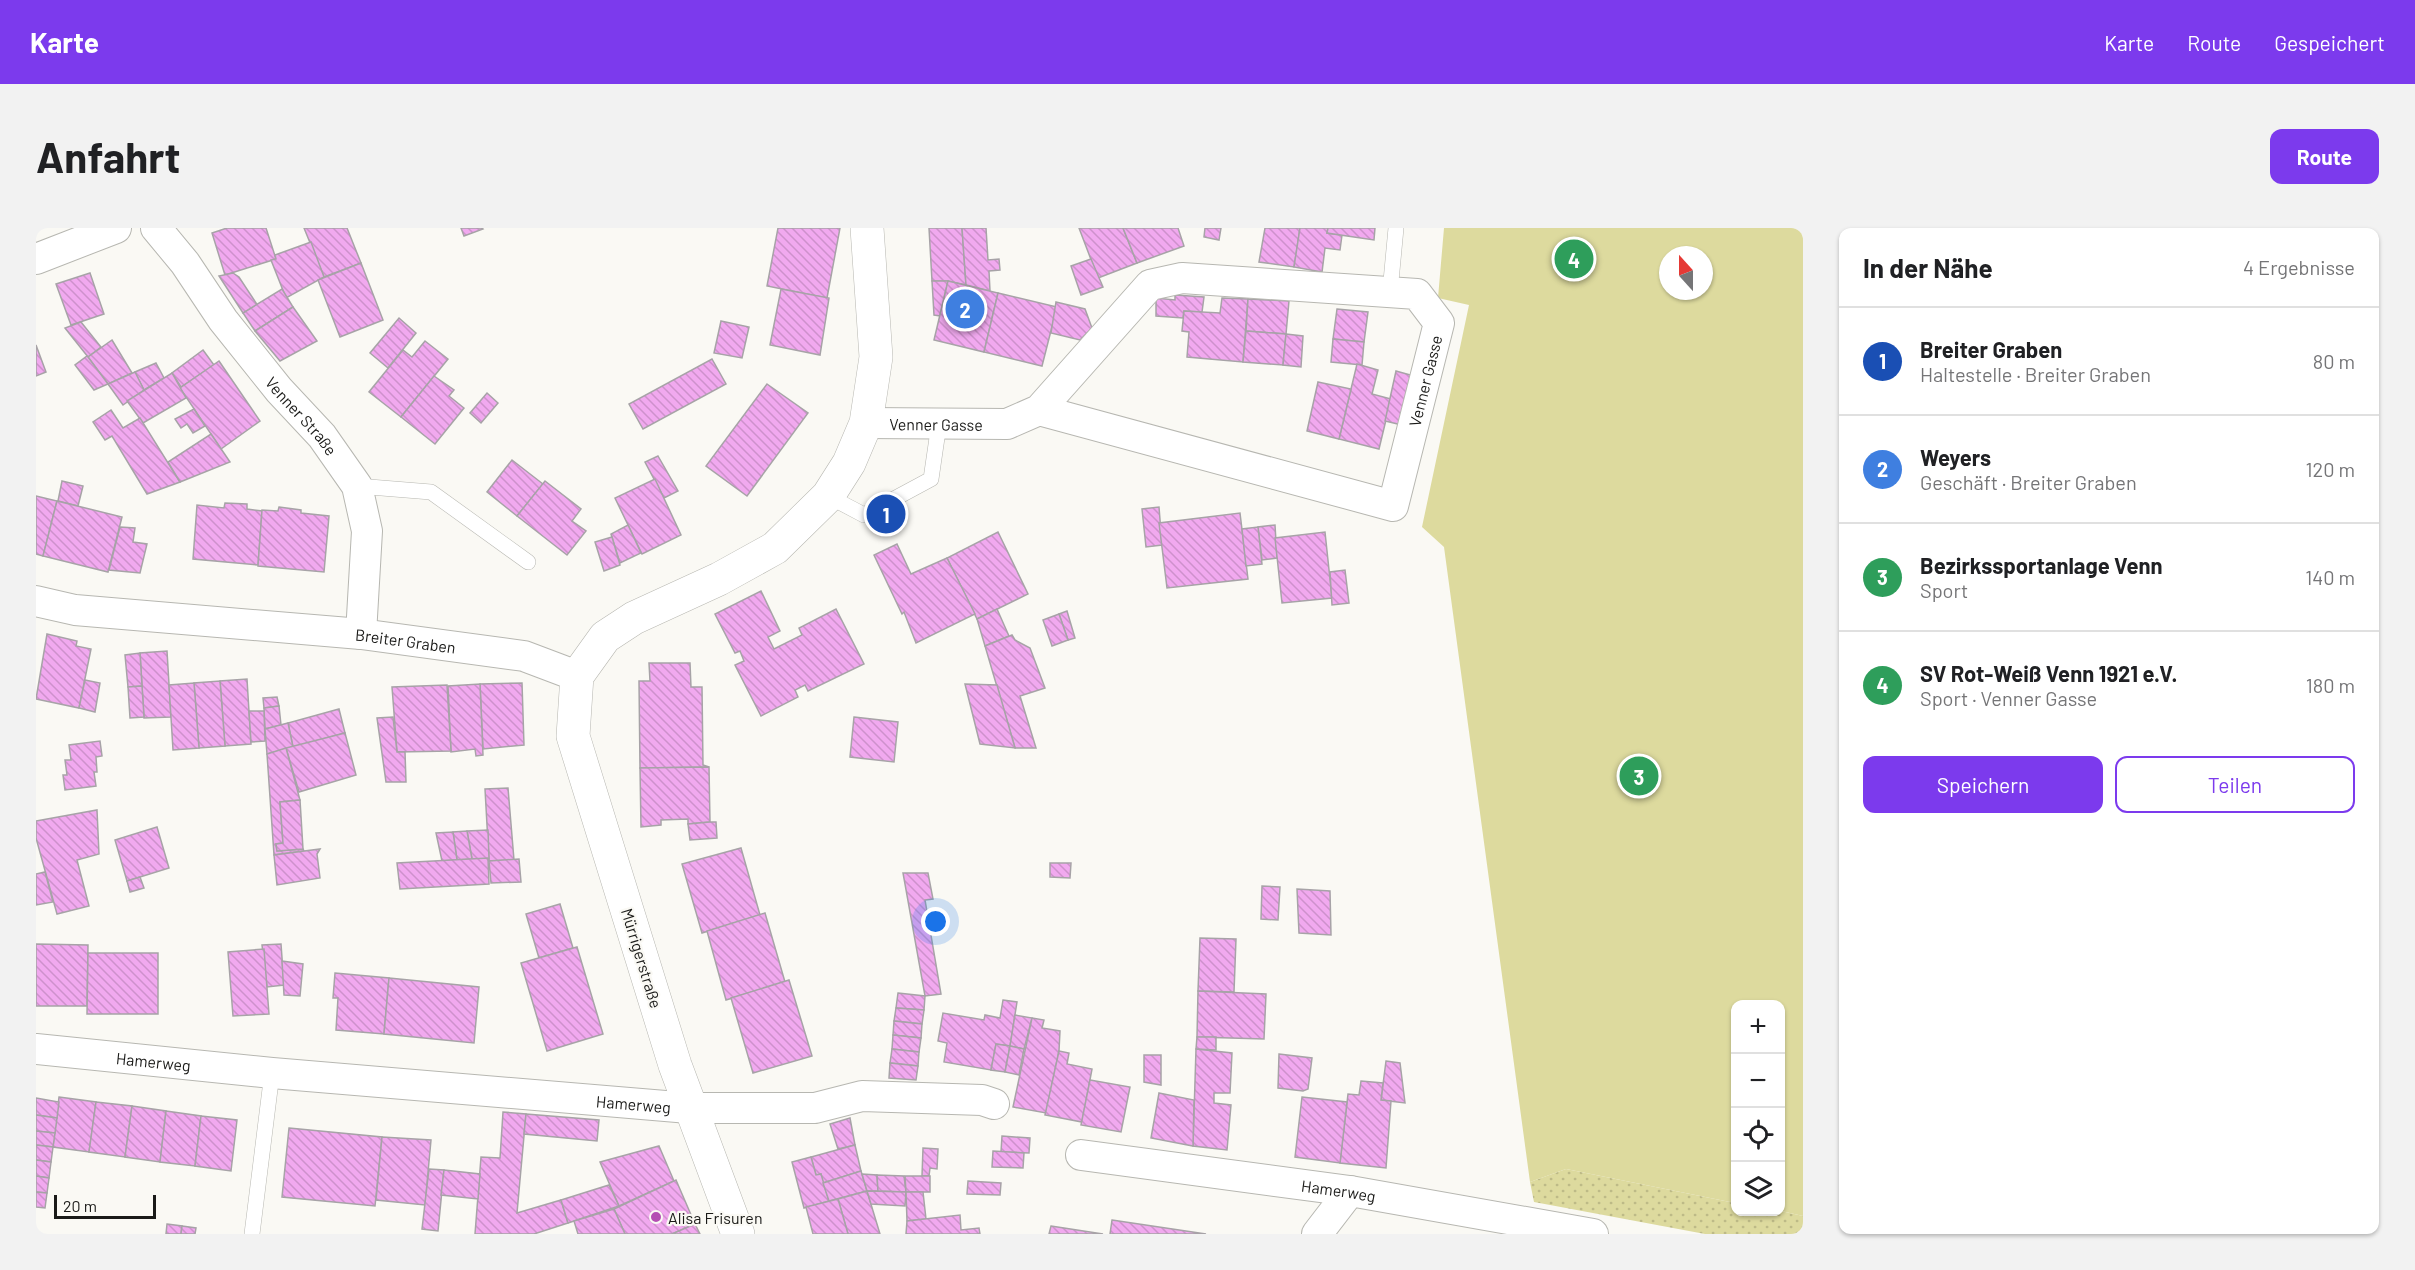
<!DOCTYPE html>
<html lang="de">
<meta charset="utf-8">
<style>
body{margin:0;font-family:Barlow,sans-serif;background:#f2f2f2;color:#202124}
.controls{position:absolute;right:18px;bottom:18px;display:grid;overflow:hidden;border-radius:12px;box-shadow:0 2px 4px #0004}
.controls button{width:54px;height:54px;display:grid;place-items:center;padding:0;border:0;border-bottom:2px solid #e0e0e0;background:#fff;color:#202124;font:30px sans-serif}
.compass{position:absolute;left:1623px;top:18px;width:54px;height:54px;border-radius:50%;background:#fff;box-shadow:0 2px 4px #0004;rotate:339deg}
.scale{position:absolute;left:18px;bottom:15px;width:102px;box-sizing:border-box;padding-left:6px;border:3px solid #1a1a18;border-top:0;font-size:16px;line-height:21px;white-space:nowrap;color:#1a1a18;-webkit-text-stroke:4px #faf9f4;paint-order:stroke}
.you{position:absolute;left:900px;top:694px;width:21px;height:21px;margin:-15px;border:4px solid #fff;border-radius:50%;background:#1a73e8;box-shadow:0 0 0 9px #1a73e833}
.badge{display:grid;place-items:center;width:39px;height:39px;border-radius:50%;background:#7c3aed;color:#fff;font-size:20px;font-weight:700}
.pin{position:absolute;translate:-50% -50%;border:3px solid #fff;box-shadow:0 2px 6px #0006}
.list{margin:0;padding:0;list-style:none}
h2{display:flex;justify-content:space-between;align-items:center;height:78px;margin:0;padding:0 24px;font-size:26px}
h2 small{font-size:20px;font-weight:400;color:#757577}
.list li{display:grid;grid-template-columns:39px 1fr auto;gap:18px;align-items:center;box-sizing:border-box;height:108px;padding:0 24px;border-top:2px solid #e0e0e0}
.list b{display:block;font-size:22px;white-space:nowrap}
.list p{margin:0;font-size:20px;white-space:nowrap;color:#757577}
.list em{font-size:20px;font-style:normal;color:#757577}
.actions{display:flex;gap:12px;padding:18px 24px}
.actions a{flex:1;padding:14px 0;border:2px solid #7c3aed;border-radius:12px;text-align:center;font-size:21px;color:#7c3aed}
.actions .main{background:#7c3aed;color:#fff}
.icon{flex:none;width:33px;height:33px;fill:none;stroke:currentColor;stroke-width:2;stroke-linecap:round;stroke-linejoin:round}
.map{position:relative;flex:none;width:1767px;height:1006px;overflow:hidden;border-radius:12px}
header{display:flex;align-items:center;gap:36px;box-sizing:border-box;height:84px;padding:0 30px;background:#7c3aed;color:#fff}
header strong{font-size:28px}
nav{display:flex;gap:33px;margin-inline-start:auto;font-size:21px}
.intro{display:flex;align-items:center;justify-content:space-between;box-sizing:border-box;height:144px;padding:0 36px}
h1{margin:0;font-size:42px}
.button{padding:15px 27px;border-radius:12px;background:#7c3aed;color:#fff;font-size:21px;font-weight:700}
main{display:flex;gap:36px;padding:0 36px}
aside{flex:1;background:#fff;border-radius:12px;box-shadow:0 2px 4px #0004}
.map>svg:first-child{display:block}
.grass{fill:url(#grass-dots)}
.garden{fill:#ddda9e;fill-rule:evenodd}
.building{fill:url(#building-back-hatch);stroke:#a7a3a7;stroke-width:1.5}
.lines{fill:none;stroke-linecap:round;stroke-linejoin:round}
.service-casing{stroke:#b7b7b1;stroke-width:16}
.minor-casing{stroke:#b7b7b1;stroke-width:32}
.tertiary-casing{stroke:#b7b7b1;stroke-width:34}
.service{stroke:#fff;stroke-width:15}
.minor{stroke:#fff;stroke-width:30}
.tertiary{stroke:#fff;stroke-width:33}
.poi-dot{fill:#b44eb3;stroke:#faf9f4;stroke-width:2}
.labels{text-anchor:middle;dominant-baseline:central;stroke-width:4.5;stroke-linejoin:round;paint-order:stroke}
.street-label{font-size:16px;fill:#1a1a18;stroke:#faf9f4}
.poi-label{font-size:16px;fill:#1a1a18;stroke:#faf9f4;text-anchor:start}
</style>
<header>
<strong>Karte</strong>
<nav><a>Karte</a><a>Route</a><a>Gespeichert</a></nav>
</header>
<div class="intro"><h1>Anfahrt</h1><a class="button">Route</a></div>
<main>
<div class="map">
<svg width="1767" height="1006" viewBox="0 0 1767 1006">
<defs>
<pattern id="grass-dots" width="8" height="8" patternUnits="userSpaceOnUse" patternTransform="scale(1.5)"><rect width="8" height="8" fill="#ddda9e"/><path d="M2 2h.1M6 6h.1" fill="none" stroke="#bdba87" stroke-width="1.8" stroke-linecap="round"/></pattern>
<pattern id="building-back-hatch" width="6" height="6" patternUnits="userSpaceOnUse" patternTransform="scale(1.5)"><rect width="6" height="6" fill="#f1a9ef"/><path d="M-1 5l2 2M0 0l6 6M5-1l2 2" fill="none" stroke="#ce91cc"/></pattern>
</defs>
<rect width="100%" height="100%" fill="#faf9f4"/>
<polygon class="grass" points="1530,941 1699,975 1700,984 1745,983 1767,988 1767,1006 1669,1006 1498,974 1494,954"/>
<path class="garden" d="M 1408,0 L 1767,0 L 1767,988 L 1745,983 L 1744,776 L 1700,776 L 1699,975 L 1530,941 L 1494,954 L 1408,319 L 1386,299 L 1433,77 L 1402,70 ZM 1632,27 L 1668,27 L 1668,63 L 1632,63 Z"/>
<g class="building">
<polygon points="191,0 230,0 240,31 189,47 176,5"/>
<polygon points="268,0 311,0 325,35 288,49"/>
<polygon points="425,0 446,0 447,1 428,8"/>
<polygon points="742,0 804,0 791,70 731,58"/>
<polygon points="893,0 926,0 930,57 912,53 896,53"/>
<polygon points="926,0 950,0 952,32 963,31 964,42 953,43 954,63 930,57"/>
<polygon points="1043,0 1087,0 1101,35 1062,50"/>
<polygon points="1087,0 1142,0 1148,18 1101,35"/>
<polygon points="1169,0 1185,0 1183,12 1168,9"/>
<polygon points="1264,0 1258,39 1223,34 1229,0"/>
<polygon points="1264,0 1292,0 1291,5 1306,7 1304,22 1289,20 1286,44 1258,39"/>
<polygon points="1292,0 1339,0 1338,12 1291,5"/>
<polygon points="275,14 288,49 250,70 235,32 240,31 239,27"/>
<polygon points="1055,31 1067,59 1045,67 1035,38"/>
<polygon points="325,35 347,92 304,109 282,52"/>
<polygon points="54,45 68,86 35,97 20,56"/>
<polygon points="197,45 203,49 222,78 207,85 183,48"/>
<polygon points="896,53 912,53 904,88 898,87"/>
<polygon points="912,53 962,65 948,124 898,112"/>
<polygon points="246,61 257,79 219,103 207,85"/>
<polygon points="745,61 793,70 784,127 734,117"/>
<polygon points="962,65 1021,79 1006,138 948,124"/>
<polygon points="1139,67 1168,69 1166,84 1148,83 1147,90 1120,88 1120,70 1139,72"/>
<polygon points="1186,70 1212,71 1207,134 1151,129 1153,104 1146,103 1148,83 1184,85"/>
<polygon points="1212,71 1253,73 1250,106 1210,103"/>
<polygon points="1020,74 1049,81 1056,100 1044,112 1015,105"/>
<polygon points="257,79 281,113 244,133 219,103"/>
<polygon points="1301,81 1332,84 1328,114 1297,111"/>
<polygon points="363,90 380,105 352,140 334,125"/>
<polygon points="685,93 713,99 706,130 678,125"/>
<polygon points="45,94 65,119 52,129 29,100"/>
<polygon points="1210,103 1250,106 1247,137 1207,134"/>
<polygon points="1250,106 1267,108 1265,139 1247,137"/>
<polygon points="1297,111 1328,114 1326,137 1295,134"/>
<polygon points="76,112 96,145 72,156 52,129"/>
<polygon points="389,113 412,131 365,189 333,164 367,122 376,129"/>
<polygon points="0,117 10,144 0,148"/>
<polygon points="167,122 178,137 145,159 136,145"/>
<polygon points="51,128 52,129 72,156 58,162 39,137"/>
<polygon points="676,131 690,156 607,201 593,176"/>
<polygon points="183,133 224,193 185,221 144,160"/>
<polygon points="120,135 128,150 108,162 99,144"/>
<polygon points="1321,136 1342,142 1336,166 1355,171 1343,221 1303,211"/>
<polygon points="1360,143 1378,148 1366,197 1349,193"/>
<polygon points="99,144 108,162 87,177 72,156"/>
<polygon points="136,145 150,170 107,195 91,173"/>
<polygon points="398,148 418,162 413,168 428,180 399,216 365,189"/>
<polygon points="1282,154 1315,161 1303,211 1271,203"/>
<polygon points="731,156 772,185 711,268 670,238"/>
<polygon points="451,165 462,175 445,195 434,185"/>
<polygon points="158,181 169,198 157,205 151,196 145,200 139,191"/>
<polygon points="75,182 87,200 104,190 144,254 111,266 76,208 69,212 57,194"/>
<polygon points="175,206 194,234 144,254 132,234"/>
<polygon points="622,228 642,263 628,270 609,234"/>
<polygon points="476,232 507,256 481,288 451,264"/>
<polygon points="619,251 645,307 606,326 579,270"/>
<polygon points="26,253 47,258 42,278 22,273"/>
<polygon points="509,253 545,281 536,293 550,303 531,327 481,288"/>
<polygon points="0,268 21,273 7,328 0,326"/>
<polygon points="21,273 86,289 72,344 7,328"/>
<polygon points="189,275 211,276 211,281 226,283 222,337 157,331 161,277 188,280"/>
<polygon points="243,279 265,282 265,285 293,288 288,344 222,338 226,282 242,283"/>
<polygon points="1123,279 1126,317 1110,319 1106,281"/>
<polygon points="1204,285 1212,351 1131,360 1123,295"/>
<polygon points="592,297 605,325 584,335 575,306"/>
<polygon points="1239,297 1241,330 1226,332 1222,299"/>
<polygon points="84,299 99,300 97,314 111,316 104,345 73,342"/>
<polygon points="1222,299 1226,336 1210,338 1206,301"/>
<polygon points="962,304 992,366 941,391 911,330"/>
<polygon points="1289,304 1296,370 1246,375 1239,310"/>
<polygon points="576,309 584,337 568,343 559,314"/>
<polygon points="861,316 875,346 911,330 939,386 880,415 868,384 866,386 838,327"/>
<polygon points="1309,342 1313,375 1296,377 1294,344"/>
<polygon points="725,363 744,403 732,409 738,421 766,407 763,400 800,381 828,436 772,463 769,457 759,462 762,469 725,488 699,437 708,433 704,423 699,425 679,386"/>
<polygon points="961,381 973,408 949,418 941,391"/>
<polygon points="1031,383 1039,410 1032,412 1023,386"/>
<polygon points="1023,386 1032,412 1016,418 1007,392"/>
<polygon points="11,406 41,413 40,418 55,421 43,480 0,471"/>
<polygon points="976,407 979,412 994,420 1009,460 984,468 1000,520 979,520 949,418"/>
<polygon points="131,423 135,489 108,490 104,425"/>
<polygon points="104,425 106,458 92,459 89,427"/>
<polygon points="613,435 654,435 655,459 666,459 667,537 673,539 604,540 603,453 614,453"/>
<polygon points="211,451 215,516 189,518 184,453"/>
<polygon points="49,452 64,455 59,484 43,480"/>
<polygon points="184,453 189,518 163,520 158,455"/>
<polygon points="158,455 163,520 137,522 133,457"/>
<polygon points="486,455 488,517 447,521 444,456"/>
<polygon points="444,456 447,527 440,528 439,521 415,524 412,458"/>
<polygon points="929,456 961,457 979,520 944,516"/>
<polygon points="411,457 415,523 361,524 356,459"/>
<polygon points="106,458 108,489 94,490 92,459"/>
<polygon points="241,469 243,478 228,480 227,470"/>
<polygon points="243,478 245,497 229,501 228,480"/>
<polygon points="303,481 309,505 257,519 252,495"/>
<polygon points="213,483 228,483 229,513 215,514"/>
<polygon points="357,489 361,524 369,524 370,554 350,554 341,490"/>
<polygon points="818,489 862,494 858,534 814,529"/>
<polygon points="252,495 257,519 231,526 229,501"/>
<polygon points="309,505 320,547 263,564 250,520"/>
<polygon points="64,513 66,528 60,529 61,544 58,544 60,558 29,562 27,547 31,547 29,532 35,532 33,517"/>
<polygon points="250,520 264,572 244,574 247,615 240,616 241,623 267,621 268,623 238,627 231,526"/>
<polygon points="673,539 674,594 652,596 652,591 625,592 625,597 605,599 604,540"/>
<polygon points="472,560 478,632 453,633 449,561"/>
<polygon points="264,572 267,621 241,623 240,616 247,615 244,574"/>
<polygon points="61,582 63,626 41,632 53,678 21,686 0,610 0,593"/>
<polygon points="674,594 680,594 681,610 654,612 652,596"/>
<polygon points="121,599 133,640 91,653 79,612"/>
<polygon points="452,602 453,631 436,631 431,603"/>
<polygon points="431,603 436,631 421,632 417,604"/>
<polygon points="417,604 421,632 406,633 400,605"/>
<polygon points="705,620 724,687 666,705 646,636"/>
<polygon points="284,621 281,626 284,650 241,657 238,627"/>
<polygon points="452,630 453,656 364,661 361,635"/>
<polygon points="483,631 485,654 455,655 453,633"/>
<polygon points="1014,635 1035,635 1034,650 1014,649"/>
<polygon points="9,644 17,674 0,677 0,646"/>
<polygon points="867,645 892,645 897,671 889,672 905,766 889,768"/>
<polygon points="104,649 108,660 94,664 91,653"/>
<polygon points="1226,658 1244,659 1242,692 1225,691"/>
<polygon points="1261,661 1294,663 1295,707 1263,705"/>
<polygon points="524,676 537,720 503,730 490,686"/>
<polygon points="729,685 749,754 690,772 671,703"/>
<polygon points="1164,710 1200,711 1198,764 1162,763"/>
<polygon points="0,716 52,717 51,778 0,778"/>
<polygon points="245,716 248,757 231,759 226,717"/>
<polygon points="541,719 567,806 511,823 485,735"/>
<polygon points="228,721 233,786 197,788 192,724"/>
<polygon points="52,725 122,725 122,786 51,786"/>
<polygon points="246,733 267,736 264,768 248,767"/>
<polygon points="299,745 353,750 348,806 300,802 302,770 297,770"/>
<polygon points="353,750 443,759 438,815 348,806"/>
<polygon points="753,752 776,828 717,845 695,770"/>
<polygon points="1162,763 1230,766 1228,811 1161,809"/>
<polygon points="862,765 889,768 888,782 860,780"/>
<polygon points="967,772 981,774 974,818 960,816 955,842 908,834 911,815 902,813 907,785 948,792 949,787 964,790"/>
<polygon points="860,780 888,782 886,796 858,793"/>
<polygon points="979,787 996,790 988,821 974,818"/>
<polygon points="996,790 1008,792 1006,800 1024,803 1023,823 1010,885 977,879"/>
<polygon points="858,793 886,796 885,810 857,807"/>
<polygon points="857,807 885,810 883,824 856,821"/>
<polygon points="1161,809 1180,809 1180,822 1160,821"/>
<polygon points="960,816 974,818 969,844 955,842"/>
<polygon points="974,818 988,821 983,847 969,844"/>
<polygon points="856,821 883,824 882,838 854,835"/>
<polygon points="1160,821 1196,825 1194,865 1178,865 1178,875 1195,877 1191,922 1157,918"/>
<polygon points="1023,823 1033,825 1031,836 1056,841 1046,894 1009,887"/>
<polygon points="1243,826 1276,830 1272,861 1267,863 1242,860"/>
<polygon points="1108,827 1125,827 1125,857 1108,854"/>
<polygon points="1350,833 1364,835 1369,875 1345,872"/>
<polygon points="854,835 882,838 880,852 853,850"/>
<polygon points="1054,852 1094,859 1085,904 1045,897"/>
<polygon points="1325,853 1347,855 1345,872 1355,873 1350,940 1304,935 1312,866 1323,867"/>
<polygon points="1123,865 1158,872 1157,918 1115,910"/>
<polygon points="23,869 60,874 53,924 17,919"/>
<polygon points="1266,869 1311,874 1304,935 1259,929"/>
<polygon points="0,870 23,874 21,890 0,887"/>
<polygon points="60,874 96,878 89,929 53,924"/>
<polygon points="96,878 130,883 124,934 89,929"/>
<polygon points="130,883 165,888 159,938 124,934"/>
<polygon points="467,884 490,886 481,985 525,972 532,995 498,1006 439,1006 445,929 464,930"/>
<polygon points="490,886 563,892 561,913 488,906"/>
<polygon points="0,887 21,890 19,905 0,903"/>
<polygon points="165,888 201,892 195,943 159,938"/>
<polygon points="814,890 819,917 802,921 794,896"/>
<polygon points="253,900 346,909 339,978 246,969"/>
<polygon points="0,903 19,905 17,919 0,917"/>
<polygon points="966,908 994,910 993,925 965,924"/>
<polygon points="346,909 395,912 389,977 340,972"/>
<polygon points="0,917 17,919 15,934 0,932"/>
<polygon points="819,917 825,943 787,955 785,946 780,947 775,929"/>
<polygon points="623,918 638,953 583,978 564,934"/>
<polygon points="887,920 902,921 901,941 894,940 893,948 886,948"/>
<polygon points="957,923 988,925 987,940 956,939"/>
<polygon points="775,929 780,947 785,946 793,973 768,980 756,934"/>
<polygon points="0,932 15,934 13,950 0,948"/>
<polygon points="393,941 408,942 402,1003 386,1001"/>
<polygon points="408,942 444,946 442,971 405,967"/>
<polygon points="825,943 831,963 793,973 787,955"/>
<polygon points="826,946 841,947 842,963 831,963"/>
<polygon points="841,947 868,948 870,964 842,963"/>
<polygon points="0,948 13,950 11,965 0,964"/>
<polygon points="869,948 894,948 894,964 870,964"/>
<polygon points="640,952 659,996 636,1006 589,1006 578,981"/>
<polygon points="932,953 965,955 964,967 931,966"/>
<polygon points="573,957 583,978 532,995 525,972"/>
<polygon points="831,963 844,1006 812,1006 802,971"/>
<polygon points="831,963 870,964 869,978 835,976"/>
<polygon points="0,964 11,965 9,980 0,979"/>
<polygon points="870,964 887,964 890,991 871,993"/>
<polygon points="802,971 812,1006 777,1006 770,979"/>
<polygon points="578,981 589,1006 542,1006 538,993"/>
<polygon points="924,987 925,1002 943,1000 944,1006 870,1006 871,993"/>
<polygon points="1076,992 1170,1006 1074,1006"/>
<polygon points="131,996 146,998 145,1006 130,1006"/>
<polygon points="659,996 664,1006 636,1006"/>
<polygon points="146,998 160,1000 159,1006 145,1006"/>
<polygon points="1015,998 1067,1006 1013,1006"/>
</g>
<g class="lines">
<g class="service-casing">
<g id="service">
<polyline points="1354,64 1360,0"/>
<polyline points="321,258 395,264 492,334"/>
<polyline points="792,268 828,287 895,251 903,196"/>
<polyline points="216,1006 236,845"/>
</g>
</g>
<g class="minor-casing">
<g id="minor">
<path id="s1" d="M 120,0 L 149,35 L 187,92 L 243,162 L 286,208 L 321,258 L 331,303 L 325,406"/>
<polyline points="0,31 80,0"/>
<path id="s2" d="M 830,195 L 971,196 L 1003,182 L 1357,278 L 1403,95 L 1381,66 L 1146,50 L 1114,57 L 1003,182"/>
<path id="s3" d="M 0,373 L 39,382 L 325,406 L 488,428 L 541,448"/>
<path id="s4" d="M 0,821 L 236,845 L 653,880 L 779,880 L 826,868 L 946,872 L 958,876"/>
<path id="s5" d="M 1045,927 L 1314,963 L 1557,1006"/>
<polyline points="1281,1006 1314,963"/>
</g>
</g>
<g class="tertiary-casing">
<polyline id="tertiary" points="702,1006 639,837 537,508 541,448 569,409 598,390 683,351 739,320 792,268 813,235 830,195 840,129 831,0"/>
</g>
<use href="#service" class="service"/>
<use href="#minor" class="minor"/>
<use href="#tertiary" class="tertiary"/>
</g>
<circle class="poi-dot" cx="620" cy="989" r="6"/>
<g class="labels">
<g class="street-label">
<text stroke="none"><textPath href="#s2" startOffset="672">Venner Gasse</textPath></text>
<text stroke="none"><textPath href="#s1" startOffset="238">Venner Straße</textPath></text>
<text stroke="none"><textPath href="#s2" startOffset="70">Venner Gasse</textPath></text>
<text stroke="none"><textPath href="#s3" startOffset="372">Breiter Graben</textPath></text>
<text transform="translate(606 730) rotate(73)">Mürrigerstraße</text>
<text stroke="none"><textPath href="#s4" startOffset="118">Hamerweg</textPath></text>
<text stroke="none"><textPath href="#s4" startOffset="600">Hamerweg</textPath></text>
<text stroke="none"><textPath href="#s5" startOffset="260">Hamerweg</textPath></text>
</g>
<g class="poi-label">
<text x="632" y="989">Alisa Frisuren</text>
</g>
</g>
</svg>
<div class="controls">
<button>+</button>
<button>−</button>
<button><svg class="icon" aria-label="locate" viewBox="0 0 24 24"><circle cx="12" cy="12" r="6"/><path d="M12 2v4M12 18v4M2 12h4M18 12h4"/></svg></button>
<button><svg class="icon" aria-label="layers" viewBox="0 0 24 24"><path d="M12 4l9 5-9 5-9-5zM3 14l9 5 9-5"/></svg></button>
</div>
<svg class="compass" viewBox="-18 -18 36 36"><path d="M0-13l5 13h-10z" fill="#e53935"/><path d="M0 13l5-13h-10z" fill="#757577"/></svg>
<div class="scale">20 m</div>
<div class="you"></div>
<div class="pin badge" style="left:850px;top:286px;background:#1a4fb4">1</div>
<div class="pin badge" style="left:929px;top:81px;background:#3f7fe0">2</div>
<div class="pin badge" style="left:1603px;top:548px;background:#2e9e5b">3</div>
<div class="pin badge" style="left:1538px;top:31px;background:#2e9e5b">4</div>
</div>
<aside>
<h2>In der Nähe<small>4 Ergebnisse</small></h2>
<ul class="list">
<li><span class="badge" style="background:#1a4fb4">1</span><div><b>Breiter Graben</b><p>Haltestelle · Breiter Graben</p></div><em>80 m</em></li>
<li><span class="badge" style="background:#3f7fe0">2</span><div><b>Weyers</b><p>Geschäft · Breiter Graben</p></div><em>120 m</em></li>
<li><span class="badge" style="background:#2e9e5b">3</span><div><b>Bezirkssportanlage Venn</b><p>Sport</p></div><em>140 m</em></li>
<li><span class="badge" style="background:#2e9e5b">4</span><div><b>SV Rot-Weiß Venn 1921 e.V.</b><p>Sport · Venner Gasse</p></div><em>180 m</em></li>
</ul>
<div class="actions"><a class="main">Speichern</a><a>Teilen</a></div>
</aside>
</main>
